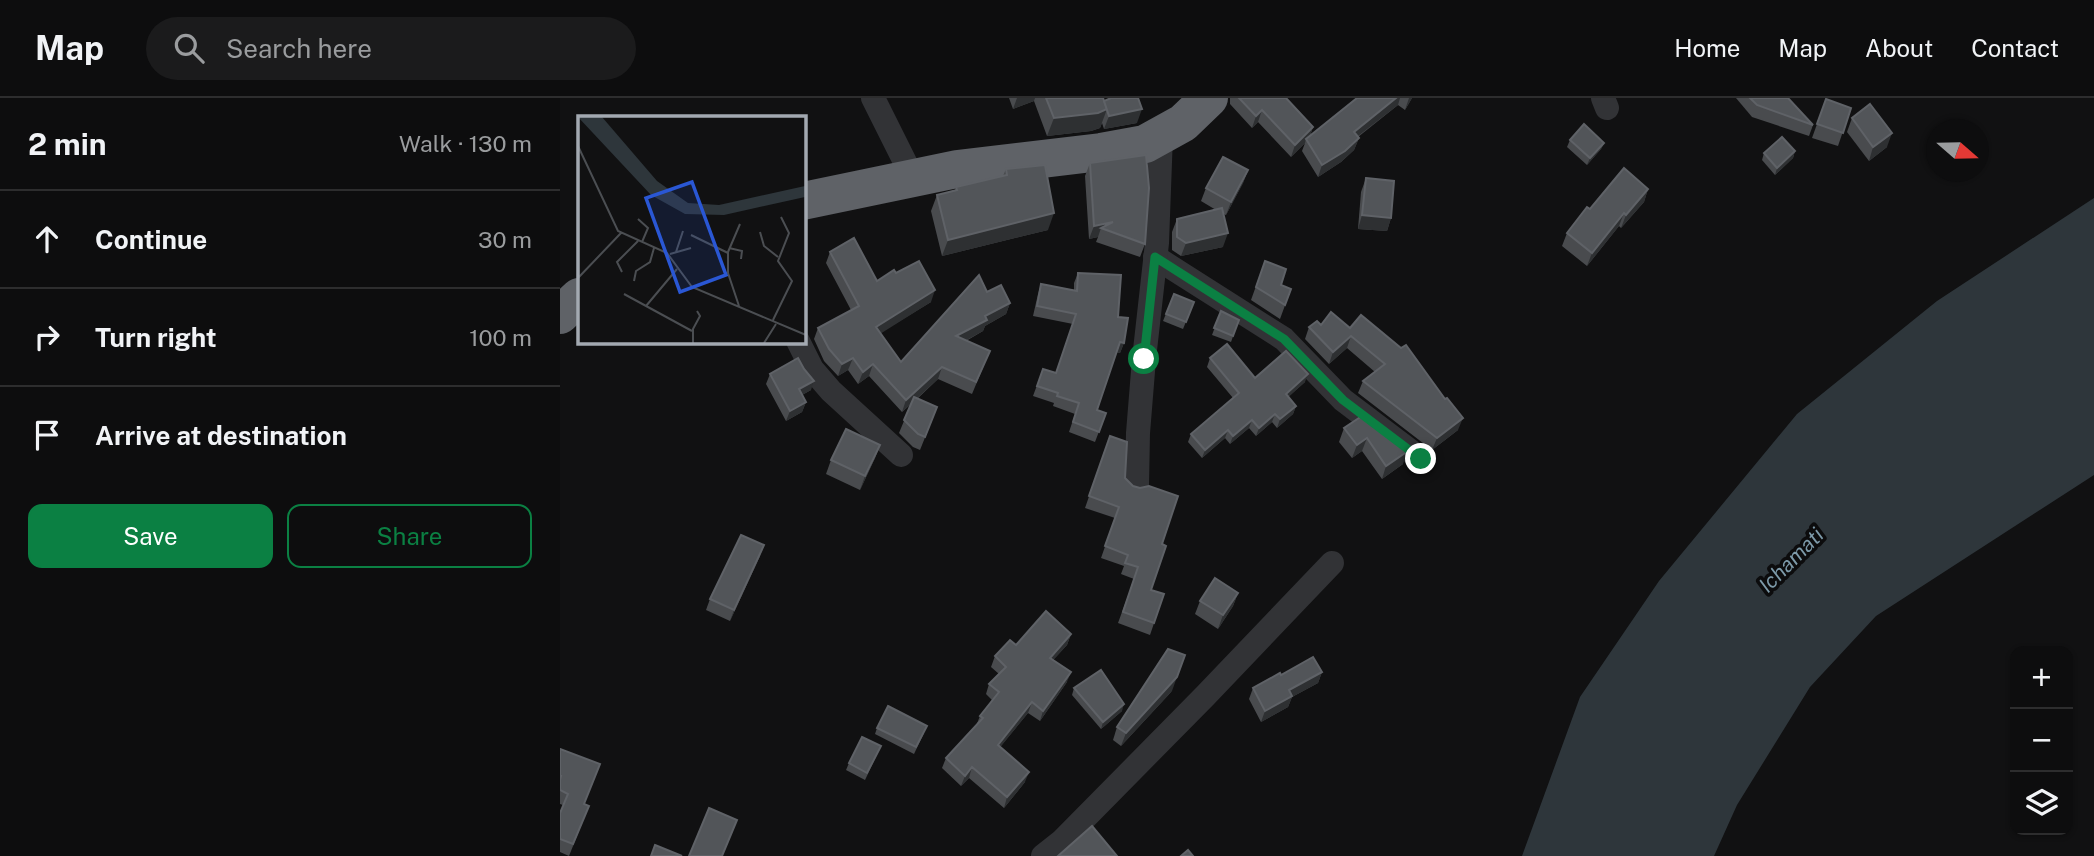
<!DOCTYPE html>
<meta charset="utf-8">
<style>
body{margin:0;font-family:"Public Sans",sans-serif;background:#1b1b1c;color:#f1f3f6}
.controls{position:absolute;right:21px;bottom:21px;display:grid;overflow:hidden;border-radius:14px;box-shadow:0 2px 5px #0004}
.controls button{width:63px;height:63px;display:grid;place-items:center;padding:0;border:0;border-bottom:2px solid #2d2d2e;background:#0d0d0e;color:#f1f3f6;font:35px sans-serif}
.compass{position:absolute;left:1366px;top:21px;width:63px;height:63px;border-radius:50%;background:#0d0d0e;box-shadow:0 2px 5px #0004;rotate:110deg}
.stop{position:absolute;width:21px;height:21px;margin:-16px;border:5px solid #0b8043;border-radius:50%;background:#fff}
.stop.end{background:#0b8043;border-color:#fff;box-shadow:0 2px 7px #0008}
.list{margin:0;padding:0;list-style:none}
h2{display:flex;justify-content:space-between;align-items:center;height:91px;margin:0;padding:0 28px;font-size:30px}
h2 small{font-size:23px;font-weight:400;color:#9a9c9e}
.list li{display:grid;grid-template-columns:46px 1fr auto;gap:21px;align-items:center;box-sizing:border-box;height:98px;padding:0 28px;border-top:2px solid #2d2d2e}
.list b{display:block;font-size:26px;white-space:nowrap}
.list em{font-size:23px;font-style:normal;color:#9a9c9e}
.actions{display:flex;gap:14px;padding:21px 28px}
.actions a{flex:1;padding:16px 0;border:2px solid #0b8043;border-radius:14px;text-align:center;font-size:24px;color:#0b8043}
.actions .main{background:#0b8043;color:#fff}
.icon{flex:none;width:38px;height:38px;fill:none;stroke:currentColor;stroke-width:2;stroke-linecap:round;stroke-linejoin:round}
.map{position:relative;flex:none;width:1534px;height:758px;overflow:hidden}
header{display:flex;align-items:center;gap:42px;box-sizing:border-box;height:98px;padding:0 35px;background:#0d0d0e;border-bottom:2px solid #2d2d2e}
header strong{font-size:33px}
nav{display:flex;gap:38px;margin-inline-start:auto;font-size:24px}
.search{width:490px;height:63px;background:#1b1b1c;display:flex;align-items:center;gap:18px;box-sizing:border-box;padding:0 24px;border-radius:38px;color:#9a9c9e;font-size:26px}
main{display:flex}
aside{flex:1;background:#0d0d0e}
.map>svg:first-child{display:block}
.water{fill:#2e363b}
.lines{fill:none;stroke-linecap:round;stroke-linejoin:round}
.street{stroke:#323336;stroke-width:24}
.highway{stroke:#5f6267;stroke-width:38}
.wall{fill:#494b4e}
.shaded-wall{fill:#2e3032}
.building{fill:#525559;stroke:#5f6267;stroke-width:2}
.route{stroke:#0b8043;stroke-width:9}
.labels{text-anchor:middle;dominant-baseline:central;stroke-width:7;stroke-linejoin:round;paint-order:stroke}
.water-label{font-size:21px;font-style:italic;fill:#7d9aa9;stroke:#0c0c0d}
.inset-road{fill:none;stroke:#4b4e52;stroke-width:2}
.view{fill:#2a57d4;fill-opacity:0.15;stroke:#2a57d4;stroke-width:3.5}
.inset-edge{fill:none;stroke:#a3a9b1;stroke-width:3.5}
</style>
<header>
<strong>Map</strong>
<div class="search"><svg class="icon" aria-label="search" viewBox="0 0 24 24"><circle cx="10" cy="10" r="6"/><path d="M15 15l6 6"/></svg>Search here</div>
<nav><a>Home</a><a>Map</a><a>About</a><a>Contact</a></nav>
</header>
<main>
<aside>
<h2>2 min<small>Walk · 130 m</small></h2>
<ul class="list">
<li><svg class="icon" aria-label="ahead" viewBox="0 0 24 24"><path d="M12 20V5M6 11l6-6 6 6"/></svg><div><b>Continue</b></div><em>30 m</em></li>
<li><svg class="icon" aria-label="right" viewBox="0 0 24 24"><path d="M7 20v-9h11M14 6l5 5-5 5"/></svg><div><b>Turn right</b></div><em>100 m</em></li>
<li><svg class="icon" aria-label="arrive" viewBox="0 0 24 24"><path d="M6 21V4h12l-3 4 3 4H6"/></svg><div><b>Arrive at destination</b></div></li>
</ul>
<div class="actions"><a class="main">Save</a><a>Share</a></div>
</aside>
<div class="map">
<svg width="1534" height="758" viewBox="0 0 1534 758">
<rect width="100%" height="100%" fill="#111112"/>
<polygon class="water" points="1534,100 1534,377 1316,518 1250,589 1177,707 1154,758 962,758 1020,599 1099,483 1237,316 1377,203"/>
<g class="lines">
<g class="street">
<polyline points="313,0 353,80"/>
<polyline points="1043,0 1047,10"/>
<polyline points="595,159 724,241 783,302 861,361"/>
<polyline points="238,243 252,271 271,293 341,357"/>
<polyline points="577,387 578,335 584,261 597,145 601,37"/>
<polyline points="483,758 502,743 645,598 772,465"/>
</g>
<g class="highway">
<polyline points="243,103 397,71 541,54 585,46 623,25 649,0"/>
<polyline points="0,217 19,199"/>
</g>
</g>
<g class="wall">
<polygon points="449,0 543,0 544,3 577,25 544,31 542,25 540,30 531,33 487,38 474,3 453,11"/>
<polygon points="670,0 726,0 753,29 750,38 797,0 852,0 845,12 838,7 798,39 799,40 794,52 781,64 758,79 742,53 745,45 731,59 698,24 692,30 670,6"/>
<polygon points="1176,0 1228,0 1253,27 1249,38 1192,19"/>
<polygon points="1266,1 1291,10 1278,48 1252,40"/>
<polygon points="1292,20 1327,49 1309,63 1287,34"/>
<polygon points="1010,42 1044,45 1041,51 1027,67 1007,49"/>
<polygon points="1235,53 1233,60 1215,77 1202,62 1204,55"/>
<polygon points="530,65 585,146 580,159 536,144 538,139 529,141 525,78"/>
<polygon points="446,71 488,132 382,158 371,113 377,97 395,92 396,89 443,78"/>
<polygon points="688,72 683,85 666,117 663,116 663,149 621,158 612,152 612,134 617,121 656,112 641,103 646,90"/>
<polygon points="806,80 831,120 827,133 798,131 801,94"/>
<polygon points="1088,91 1084,104 1061,130 1059,128 1027,168 1002,148 1007,135 1030,111"/>
<polygon points="270,154 317,183 336,175 371,204 320,235 341,264 427,194 450,205 446,216 425,228 423,233 406,243 425,265 412,296 378,281 357,301 372,322 360,352 353,349 339,335 351,306 342,314 309,278 298,286 288,272 278,278 264,263 254,241 258,230 291,212 266,165"/>
<polygon points="705,163 721,187 731,191 720,221 691,202"/>
<polygon points="518,175 558,219 564,245 560,255 556,254 537,312 546,315 535,344 509,334 515,316 493,308 494,305 473,298 483,271 496,275 513,226 473,218 478,196 481,186 514,192 514,185"/>
<polygon points="614,196 634,204 623,231 603,223"/>
<polygon points="661,213 679,222 671,244 652,237"/>
<polygon points="771,214 898,332 872,352 798,295 803,283 815,274 787,250 769,266 745,241 749,229 761,227"/>
<polygon points="650,260 695,280 745,284 728,299 736,308 733,316 717,330 712,324 696,338 689,330 670,346 665,340 642,360 628,344 631,336 673,300 647,269"/>
<polygon points="210,276 251,292 242,297 246,304 242,314 226,323 206,286"/>
<polygon points="802,318 843,366 822,381 802,353 792,360 779,344 784,330"/>
<polygon points="550,338 565,380 602,446 591,492 604,496 590,537 558,525 574,481 561,476 564,468 541,460 555,420 525,410"/>
<polygon points="320,347 315,360 300,392 266,376 271,362"/>
<polygon points="200,458 170,523 146,512 150,501"/>
<polygon points="678,495 673,508 658,531 635,516 640,503"/>
<polygon points="511,536 507,547 493,562 507,584 480,623 468,615 440,649 465,684 444,710 409,680 401,688 382,670 386,660 416,628 420,618 432,602 426,596 429,586 439,576 431,569 435,558 456,547"/>
<polygon points="762,574 758,585 732,599 728,609 701,624 689,601 693,590 721,577"/>
<polygon points="514,590 562,613 541,631 512,597"/>
<polygon points="612,593 561,648 553,642 557,629"/>
<polygon points="317,630 364,635 354,656 315,636"/>
<polygon points="321,648 305,682 286,672 289,665"/>
<polygon points="0,651 25,706 29,708 9,758 0,754 0,715 3,707 0,706"/>
</g>
<g class="shaded-wall">
<polygon points="457,0 475,0 474,3 453,11"/>
<polygon points="836,0 840,0 838,7 789,45 794,34"/>
<polygon points="849,0 852,0 845,12"/>
<polygon points="547,11 540,30 531,33 487,38 494,20"/>
<polygon points="582,11 577,25 544,31 549,18"/>
<polygon points="702,12 698,24 692,30 696,18"/>
<polygon points="753,29 749,40 746,41 745,45 731,59 735,47"/>
<polygon points="1332,35 1327,49 1309,63 1313,49"/>
<polygon points="799,40 794,52 781,64 758,79 762,67"/>
<polygon points="1044,45 1041,51 1027,67 1030,60"/>
<polygon points="1235,53 1233,60 1215,77 1217,70"/>
<polygon points="688,72 683,85 666,117 671,104"/>
<polygon points="1088,91 1084,104 1061,130 1066,117"/>
<polygon points="494,115 488,132 382,158 388,142"/>
<polygon points="1064,115 1059,128 1027,168 1032,155"/>
<polygon points="802,117 831,120 827,133 798,131"/>
<polygon points="553,124 541,130 538,139 529,141 534,128"/>
<polygon points="668,135 663,149 621,158 626,145"/>
<polygon points="375,192 371,204 312,241 316,229"/>
<polygon points="450,205 446,216 425,228 423,233 392,250 396,238 425,218"/>
<polygon points="791,238 787,250 769,266 773,254"/>
<polygon points="560,244 564,245 560,255 556,254"/>
<polygon points="293,260 288,272 278,278 282,266"/>
<polygon points="313,266 309,278 298,286 303,274"/>
<polygon points="382,269 378,281 342,314 346,302"/>
<polygon points="748,276 745,284 723,304 726,296"/>
<polygon points="254,283 251,292 235,301 239,291"/>
<polygon points="246,304 242,314 226,323 230,313"/>
<polygon points="736,308 733,316 717,330 720,321"/>
<polygon points="715,316 712,324 696,338 699,330"/>
<polygon points="903,320 898,332 872,352 877,340"/>
<polygon points="692,322 689,330 670,346 673,338"/>
<polygon points="668,332 665,340 642,360 645,352"/>
<polygon points="807,340 802,353 792,360 797,347"/>
<polygon points="320,347 315,360 300,392 305,378"/>
<polygon points="848,353 843,366 822,381 826,368"/>
<polygon points="204,447 200,458 170,523 174,512"/>
<polygon points="678,495 673,508 658,531 663,517"/>
<polygon points="511,536 507,547 486,570 490,560"/>
<polygon points="511,574 507,584 480,623 483,613"/>
<polygon points="762,574 758,585 732,599 728,609 701,624 705,613 729,592"/>
<polygon points="617,579 612,593 561,648 566,635"/>
<polygon points="472,604 468,615 434,657 438,647"/>
<polygon points="564,606 562,613 541,631 543,624"/>
<polygon points="412,669 409,680 401,688 405,678"/>
<polygon points="469,674 465,684 444,710 447,699"/>
</g>
<g class="building">
<polygon points="486,0 543,0 547,11 538,15 494,20"/>
<polygon points="551,0 578,0 582,11 549,18 544,3"/>
<polygon points="679,0 726,0 753,29 735,47 702,12 696,18"/>
<polygon points="797,0 836,0 794,34 799,40 785,53 762,67 746,41"/>
<polygon points="1190,0 1228,0 1253,27 1197,7"/>
<polygon points="1266,1 1291,10 1283,35 1257,26"/>
<polygon points="1310,6 1332,35 1313,49 1292,20"/>
<polygon points="1024,26 1044,45 1030,60 1010,42"/>
<polygon points="1222,39 1235,53 1217,70 1204,55"/>
<polygon points="586,57 589,90 585,146 541,130 553,124 534,128 530,65"/>
<polygon points="663,59 688,72 671,104 646,90"/>
<polygon points="485,67 494,115 388,142 377,97 397,92 396,89 447,77 446,71"/>
<polygon points="1064,70 1088,91 1066,117 1064,115 1032,155 1007,135 1027,109 1030,111"/>
<polygon points="806,80 834,83 831,120 802,117"/>
<polygon points="662,110 668,135 626,145 617,139 617,121"/>
<polygon points="294,140 317,183 334,172 336,175 359,163 375,192 316,229 341,264 419,177 427,194 441,187 450,205 425,218 427,222 396,238 430,253 416,284 382,269 346,302 313,266 303,274 293,260 282,266 269,251 258,230 299,208 270,154"/>
<polygon points="705,163 726,171 721,187 731,191 725,207 696,189"/>
<polygon points="518,175 561,177 558,219 568,220 564,245 560,244 537,312 546,315 539,334 513,324 519,305 497,298 498,295 477,288 483,271 496,275 516,216 477,208 481,186 517,193"/>
<polygon points="614,196 634,204 626,224 606,216"/>
<polygon points="661,213 679,222 673,238 654,230"/>
<polygon points="771,214 790,230 801,217 841,250 846,247 885,301 887,300 903,320 877,340 803,283 825,266 791,238 773,254 749,229 757,223 761,227"/>
<polygon points="667,246 695,280 726,253 748,276 726,296 736,308 720,321 715,316 699,330 692,322 673,338 668,332 645,352 631,336 679,295 650,260"/>
<polygon points="238,260 244,271 254,283 239,291 246,304 230,313 210,276"/>
<polygon points="354,299 377,309 365,339 358,336 344,322"/>
<polygon points="802,318 848,353 826,368 807,340 797,347 784,330"/>
<polygon points="286,331 320,347 305,378 271,362"/>
<polygon points="550,338 567,344 565,380 573,388 580,390 589,388 618,398 602,446 606,448 591,492 604,496 594,525 563,514 578,469 565,465 568,457 545,448 559,409 529,398"/>
<polygon points="181,437 204,447 174,512 150,501"/>
<polygon points="655,480 678,495 663,517 640,503"/>
<polygon points="486,513 511,536 490,560 511,574 483,613 472,604 438,647 469,674 447,699 412,669 405,678 386,660 423,620 420,618 439,594 429,586 446,569 435,558 450,542 456,547"/>
<polygon points="608,551 625,557 617,579 566,635 557,629"/>
<polygon points="753,559 762,574 729,592 732,598 705,613 693,590 720,575 721,577"/>
<polygon points="541,572 564,606 543,624 514,590"/>
<polygon points="328,608 367,628 356,649 317,630"/>
<polygon points="302,639 321,648 307,675 289,665"/>
<polygon points="0,651 40,666 24,706 29,708 13,746 0,741 0,715 8,696 0,692 0,682 1,678 0,678"/>
<polygon points="149,710 177,722 162,758 129,758"/>
<polygon points="532,728 557,758 498,758"/>
<polygon points="95,747 122,758 91,758"/>
<polygon points="628,752 633,758 621,758"/>
</g>
<g class="lines">
<polyline class="route" points="584,261 595,159 724,241 783,302 861,361"/>
</g>
<g class="labels">
<g class="water-label">
<text transform="translate(1231 462) rotate(-45)">Ichamati</text>
</g>
</g>
<g transform="translate(18 18)">
<rect width="228" height="228" fill="#111112"/>
<path d="M 0,1 L 24,1 L 79,65 L 110,87 L 141,89 L 227,70 L 227,81 L 146,99 L 107,98 L 73,79 Z" fill="#2e363b"/>
<path class="inset-road" d="M 0,30 L 40,115 L 89,137 L 114,171 L 228,219M 60,103 L 70,112 L 64,126M 182,116 L 186,130 L 200,141M 113,119 L 150,137 L 150,157 L 161,190M 151,132 L 164,135 L 163,143M 98,136 L 105,115M 150,136 L 162,108M 92,138 L 113,132M 44,156 L 39,146 L 60,125M 0,162 L 43,117M 56,165 L 58,155 L 72,146 L 76,132M 46,178 L 114,215M 68,190 L 99,153M 195,204 L 214,165 L 200,145 L 211,117 L 203,101M 115,227 L 115,213 L 122,200 L 119,195M 186,227 L 198,208"/>
<path class="view" d="M 114,66 L 148,159 L 102,176 L 68,82 Z"/>
<rect width="228" height="228" class="inset-edge"/>
</g>
</svg>
<div class="controls">
<button>+</button>
<button>−</button>
<button><svg class="icon" aria-label="layers" viewBox="0 0 24 24"><path d="M12 4l9 5-9 5-9-5zM3 14l9 5 9-5"/></svg></button>
</div>
<svg class="compass" viewBox="-18 -18 36 36"><path d="M0-13l5 13h-10z" fill="#e53935"/><path d="M0 13l5-13h-10z" fill="#9a9c9e"/></svg>
<div class="stop" style="left:584px;top:261px"></div>
<div class="stop end" style="left:861px;top:361px"></div>
</div>
</main>
